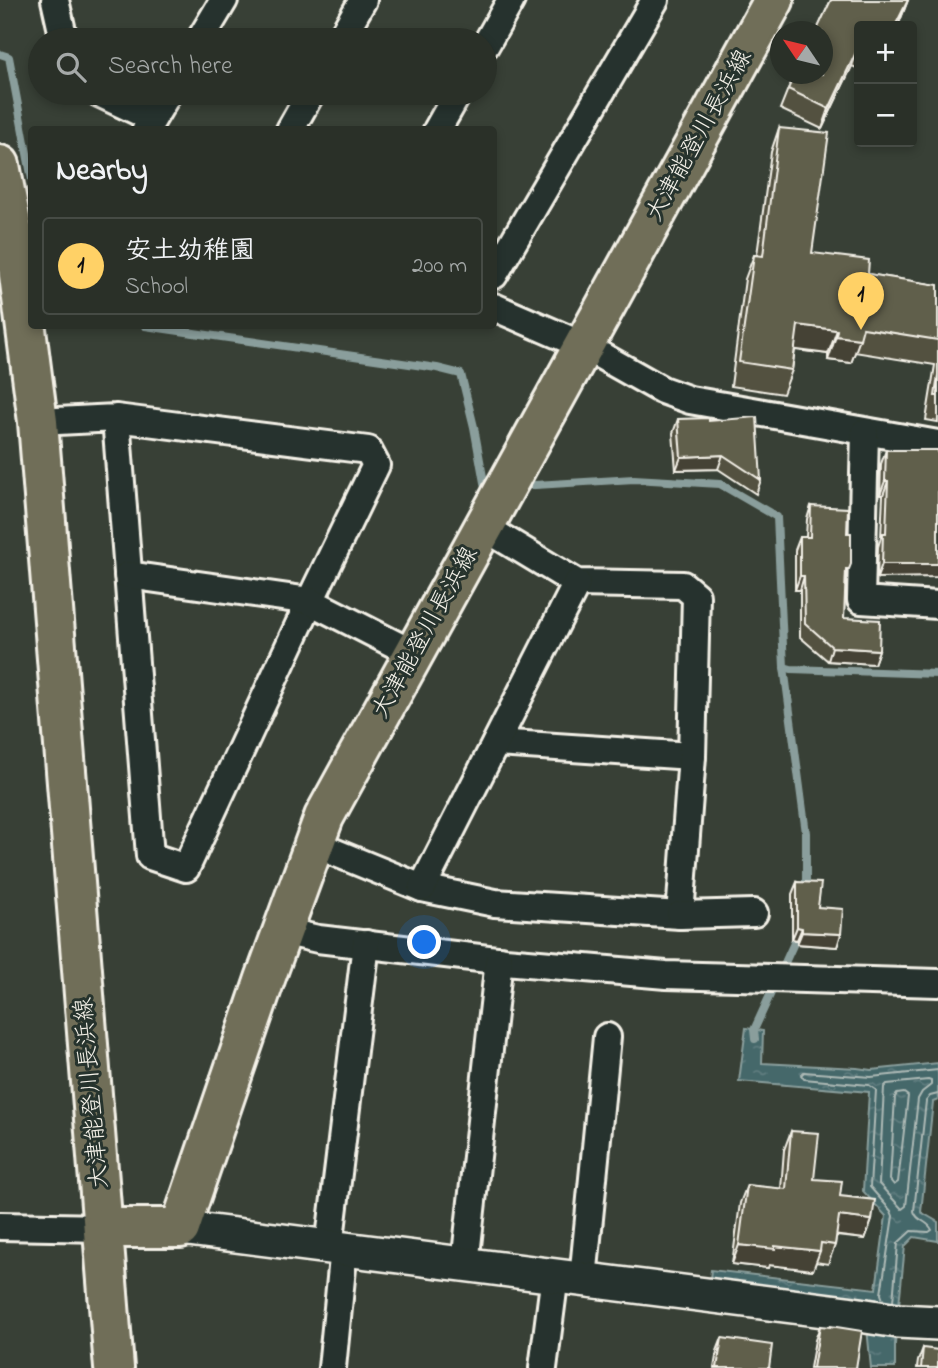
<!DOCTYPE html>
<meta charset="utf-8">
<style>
body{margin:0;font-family:"Indie Flower","Klee One",sans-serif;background:#323830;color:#f1f3f6}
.controls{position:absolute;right:21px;top:21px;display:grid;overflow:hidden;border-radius:7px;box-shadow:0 4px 10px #0003}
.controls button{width:63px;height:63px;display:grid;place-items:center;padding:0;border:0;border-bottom:2px solid #464b45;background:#2a3028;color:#f1f3f6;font:35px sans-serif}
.compass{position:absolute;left:770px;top:21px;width:63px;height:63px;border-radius:50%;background:#2a3028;box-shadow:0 4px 10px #0003;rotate:305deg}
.you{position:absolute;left:425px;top:943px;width:24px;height:24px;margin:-18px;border:5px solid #fff;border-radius:50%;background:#1a73e8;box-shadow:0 0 0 10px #1a73e833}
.badge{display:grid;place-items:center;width:46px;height:46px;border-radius:50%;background:#ffd166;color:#111;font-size:23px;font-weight:700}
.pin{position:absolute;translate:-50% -58px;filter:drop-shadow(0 2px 4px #0008)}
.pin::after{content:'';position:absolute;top:37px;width:24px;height:21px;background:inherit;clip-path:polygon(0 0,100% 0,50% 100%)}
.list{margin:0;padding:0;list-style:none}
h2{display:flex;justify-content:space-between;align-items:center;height:91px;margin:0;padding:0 28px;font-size:30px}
h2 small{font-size:23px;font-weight:400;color:#a5a9a8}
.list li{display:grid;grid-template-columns:46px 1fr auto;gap:21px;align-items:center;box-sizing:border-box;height:98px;margin:0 14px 14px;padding:0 14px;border:2px solid #464b45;border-radius:7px}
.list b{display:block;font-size:26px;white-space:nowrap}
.list p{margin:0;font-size:23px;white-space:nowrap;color:#a5a9a8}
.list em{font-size:23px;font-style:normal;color:#a5a9a8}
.icon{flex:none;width:38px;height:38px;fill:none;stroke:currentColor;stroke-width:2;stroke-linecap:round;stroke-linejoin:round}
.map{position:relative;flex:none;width:938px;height:1368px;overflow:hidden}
.search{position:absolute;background:#2a3028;box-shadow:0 4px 10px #0003;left:28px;top:28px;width:469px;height:77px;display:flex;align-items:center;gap:18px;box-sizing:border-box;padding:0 24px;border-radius:38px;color:#a5a9a8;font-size:26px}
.panel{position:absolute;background:#2a3028;box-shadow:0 4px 10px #0003;left:28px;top:126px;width:469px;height:203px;border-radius:7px}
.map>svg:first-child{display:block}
.water{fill:url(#water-ripples);stroke:#8a9e9c;stroke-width:2}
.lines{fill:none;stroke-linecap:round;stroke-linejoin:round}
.shore{stroke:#aebab6;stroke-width:2}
.stream{stroke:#8a9e9c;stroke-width:8}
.minor-casing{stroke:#f4f1e8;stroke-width:32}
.tertiary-casing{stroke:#f4f1e8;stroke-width:38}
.primary-casing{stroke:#f4f1e8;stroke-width:44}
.minor{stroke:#26332d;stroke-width:26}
.tertiary{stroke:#26332d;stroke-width:33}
.primary{stroke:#706e59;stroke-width:38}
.wall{fill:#535140;stroke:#f4f1e8;stroke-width:2}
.shaded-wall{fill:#444234;stroke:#f4f1e8;stroke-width:2}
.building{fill:#615e4b;stroke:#f4f1e8;stroke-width:2}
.labels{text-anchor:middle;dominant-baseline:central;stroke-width:6;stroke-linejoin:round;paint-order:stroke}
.street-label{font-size:24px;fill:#f4f1e8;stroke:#26332d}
</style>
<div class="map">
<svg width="938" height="1368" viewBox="0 0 938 1368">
<defs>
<pattern id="water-ripples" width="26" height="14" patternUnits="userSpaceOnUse" patternTransform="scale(1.75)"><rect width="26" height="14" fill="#44676a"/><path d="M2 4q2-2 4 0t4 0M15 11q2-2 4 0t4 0" fill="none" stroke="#607d7f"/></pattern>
</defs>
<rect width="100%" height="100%" fill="#384036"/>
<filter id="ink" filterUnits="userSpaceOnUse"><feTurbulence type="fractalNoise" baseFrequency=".0143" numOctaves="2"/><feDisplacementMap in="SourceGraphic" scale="14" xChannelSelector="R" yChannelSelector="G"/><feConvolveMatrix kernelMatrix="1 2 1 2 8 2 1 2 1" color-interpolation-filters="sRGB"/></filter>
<g filter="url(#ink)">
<polygon class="water" points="746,1028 763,1031 762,1063 857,1068 871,1070 938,1063 938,1100 933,1102 921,1212 938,1222 938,1241 914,1237 905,1246 895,1344 895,1368 871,1368 867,1328 876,1299 710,1279 711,1270 876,1289 886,1216 863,1191 869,1092 739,1081"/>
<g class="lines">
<g class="shore">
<polygon points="928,1080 931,1081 931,1085 922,1092 918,1099 906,1206 902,1209 879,1184 884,1087 887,1084"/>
<polygon points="904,1093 908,1096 898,1182 894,1185 890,1180 895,1097 897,1094"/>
<polyline points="883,1300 881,1294 893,1216 891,1211 870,1187 876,1090 869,1085 804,1079 801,1075 804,1072 871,1077 938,1070"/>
<path d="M 893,1302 L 898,1243 L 911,1231 L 929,1232 L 932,1230 C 929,1221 916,1221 914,1211 L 926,1101 L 930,1096 L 938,1094"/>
</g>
<g class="stream">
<polyline points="0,54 9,57 32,180"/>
<polyline points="145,326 437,368 461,374 474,427 485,488 492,488"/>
<polyline points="519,486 634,479 720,484 777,517 784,667 806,833 806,892"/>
<polyline points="784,667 791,669 938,674"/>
<polyline points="755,1039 754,1030 799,932"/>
</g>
<g class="minor-casing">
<g id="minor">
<polyline points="55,0 64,40"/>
<polyline points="200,40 224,0"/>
<polyline points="340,40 363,0"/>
<polyline points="485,46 511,0"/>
<polyline points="99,93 152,118"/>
<polyline points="146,130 168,93"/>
<polyline points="290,130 311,93"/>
<polyline points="437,130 458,93"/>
<polyline points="494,275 655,0"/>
<polyline points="494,307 584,346 662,390 690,400 938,444"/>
<polyline points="38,422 116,418 368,450 376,465 310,601 186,868 150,856 116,418"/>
<polyline points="865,432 861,600 938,605"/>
<polyline points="128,575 310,601 414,654"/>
<polyline points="496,743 692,756"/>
<polyline points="314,844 422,888 495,903 680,915 692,756 696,596 683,585 577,583 484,527"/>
<polyline points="422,888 577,583"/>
<polyline points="680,915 754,913"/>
<polyline points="282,931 318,939 505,961 666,975 938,983"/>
<polyline points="0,1226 104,1228"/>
<polyline points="329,1247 366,944"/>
<polyline points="465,1264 499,960"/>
<polyline points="583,1279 607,1037"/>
<polyline points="332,1368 344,1248"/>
<polyline points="543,1368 555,1275"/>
</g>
</g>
<g class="tertiary-casing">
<polyline id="tertiary" points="180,1228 847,1313 898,1321 938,1323"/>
</g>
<g class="primary-casing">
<g id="primary">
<polyline points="0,165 15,244 38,422 114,1368"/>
<polyline points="104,1228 180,1228 265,979 324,817 774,0"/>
</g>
</g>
<use href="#minor" class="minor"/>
<use href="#tertiary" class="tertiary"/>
<use href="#primary" class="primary"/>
</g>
<g class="wall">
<polygon points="831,0 908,0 898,26 859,26 859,69 852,66 822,129 780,109 788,89 795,74 822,74 822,32 816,32"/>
<polygon points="779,128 812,253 868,274 938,285 938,422 926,420 935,365 855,352 851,363 828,360 828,354 795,350 792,370 783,394 731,386 745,279 754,255 757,255 771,152"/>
<polygon points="678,419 709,421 761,480 756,494 718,469 676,470 673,433"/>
<polygon points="886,450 938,450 877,578 878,547 881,537 883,495 880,495 881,464"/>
<polygon points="811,506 847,533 844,618 879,650 874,664 828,661 800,637 800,590 795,590 795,550 800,537 806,537 807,519"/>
<polygon points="797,882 841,934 837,947 797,944 797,940 792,939 792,894"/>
<polygon points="791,1131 814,1179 840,1196 872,1220 865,1239 836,1236 835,1245 828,1264 816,1262 813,1270 769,1265 768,1268 732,1264 740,1203 747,1185 781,1189 784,1150"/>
<polygon points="820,1326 856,1368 810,1368 815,1340"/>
<polygon points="722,1338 769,1368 714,1368 717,1351"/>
<polygon points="923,1348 938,1368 917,1368 918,1361"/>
</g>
<g class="shaded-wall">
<polygon points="908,0 898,26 895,26"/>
<polygon points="859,46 852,66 822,129 829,109"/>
<polygon points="798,325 837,330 828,354 790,349"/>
<polygon points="836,336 860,339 851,363 828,360"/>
<polygon points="723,455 718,469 676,470 681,457"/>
<polygon points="885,481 888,481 883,495 880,495"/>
<polygon points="882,564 938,564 938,577 877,578"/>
<polygon points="800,576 804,576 800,590 795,590"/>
<polygon points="832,647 879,650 874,664 828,661"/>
<polygon points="797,927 802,928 797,940 792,939"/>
<polygon points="802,932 841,934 837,947 797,944"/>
<polygon points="839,1216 872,1220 865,1239 832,1235"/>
<polygon points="739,1245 775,1246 820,1251 813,1270 769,1265 768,1268 732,1264"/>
</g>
<g class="building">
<polygon points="831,0 908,0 895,26 859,26 859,46 829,109 788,89 795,74 822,74 822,32 816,32"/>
<polygon points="779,128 829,133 812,253 869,260 868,274 938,285 938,340 863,328 860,339 836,336 837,330 798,325 792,370 739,362 754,255 763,256"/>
<polygon points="938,375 938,396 935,396"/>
<polygon points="757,417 761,480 723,455 681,457 678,419 709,418 709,421"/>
<polygon points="886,450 938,450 938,564 882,564 883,533 886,533 888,481 885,481"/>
<polygon points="811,506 848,508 847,533 851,533 851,564 849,569 846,569 844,618 880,620 879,650 832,647 805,623 804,576 800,576 800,537 810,537"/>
<polygon points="797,882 821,883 818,907 843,909 841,934 802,932 802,928 797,927"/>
<polygon points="791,1131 819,1133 814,1179 842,1181 840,1196 875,1200 872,1220 839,1216 835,1245 821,1243 820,1251 775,1246 775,1249 739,1245 747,1185 786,1189"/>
<polygon points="820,1326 830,1327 830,1326 862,1331 856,1368 813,1368"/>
<polygon points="722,1338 772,1345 769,1368 717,1368"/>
<polygon points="923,1348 938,1350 938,1368 921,1368"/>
</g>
</g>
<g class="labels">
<g class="street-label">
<text transform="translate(700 136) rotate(-61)">大津能登川長浜線</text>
<text transform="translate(426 633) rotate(-61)">大津能登川長浜線</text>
<text transform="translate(93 1093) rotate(-95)">大津能登川長浜線</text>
</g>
</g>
</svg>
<div class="controls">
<button>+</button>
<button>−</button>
</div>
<svg class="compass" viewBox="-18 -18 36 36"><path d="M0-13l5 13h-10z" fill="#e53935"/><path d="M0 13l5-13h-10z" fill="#a5a9a8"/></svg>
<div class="you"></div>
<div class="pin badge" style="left:861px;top:330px">1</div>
<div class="search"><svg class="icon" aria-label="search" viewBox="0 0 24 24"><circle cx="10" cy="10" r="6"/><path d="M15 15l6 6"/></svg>Search here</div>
<section class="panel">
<h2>Nearby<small></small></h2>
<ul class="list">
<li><span class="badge">1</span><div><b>安土幼稚園</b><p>School</p></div><em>200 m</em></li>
</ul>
</section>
</div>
